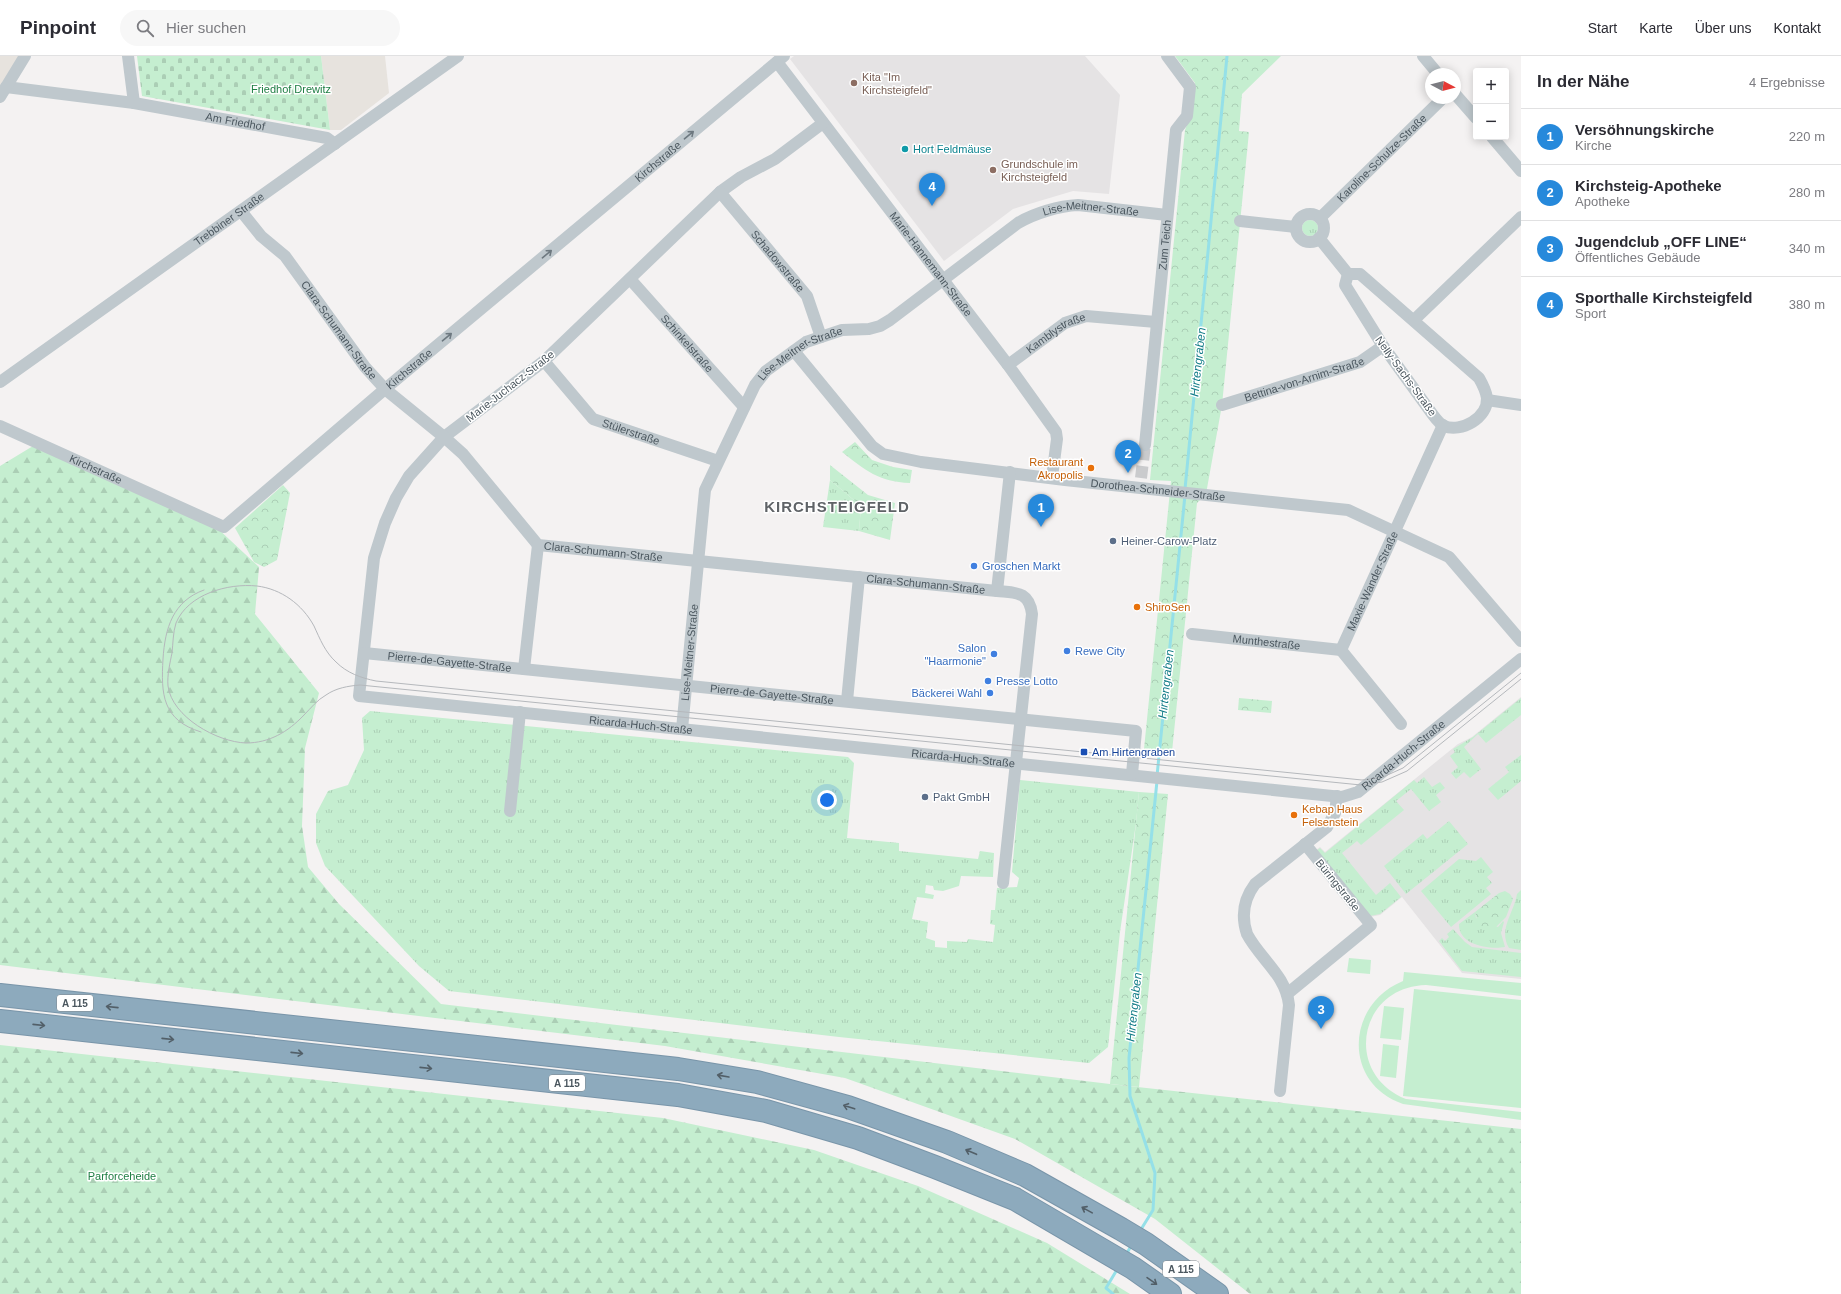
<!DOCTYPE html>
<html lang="de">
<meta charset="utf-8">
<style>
body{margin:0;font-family:Helvetica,sans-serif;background:#f7f7f7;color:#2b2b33}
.controls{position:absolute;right:12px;top:12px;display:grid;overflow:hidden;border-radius:4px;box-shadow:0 2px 10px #0003}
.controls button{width:36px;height:36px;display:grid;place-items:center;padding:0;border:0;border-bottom:1px solid #e1e1e2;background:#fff;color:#2b2b33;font:20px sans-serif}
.compass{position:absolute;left:1425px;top:12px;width:36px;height:36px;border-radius:50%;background:#fff;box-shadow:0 2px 10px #0003;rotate:97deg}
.you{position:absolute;left:827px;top:744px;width:14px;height:14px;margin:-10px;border:3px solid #fff;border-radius:50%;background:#1a73e8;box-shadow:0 0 0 6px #1a73e833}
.badge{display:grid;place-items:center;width:26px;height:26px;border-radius:50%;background:#2689db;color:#fff;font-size:13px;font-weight:700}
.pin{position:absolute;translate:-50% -33px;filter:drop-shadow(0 1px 2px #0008)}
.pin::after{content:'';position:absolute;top:21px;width:14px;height:12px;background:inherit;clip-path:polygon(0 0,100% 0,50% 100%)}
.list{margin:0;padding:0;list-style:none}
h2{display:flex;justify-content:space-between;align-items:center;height:52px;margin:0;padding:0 16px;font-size:17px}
h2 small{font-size:13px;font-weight:400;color:#7c7c81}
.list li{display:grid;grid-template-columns:26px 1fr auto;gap:12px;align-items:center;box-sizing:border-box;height:56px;padding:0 16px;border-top:1px solid #e1e1e2}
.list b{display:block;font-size:15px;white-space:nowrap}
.list p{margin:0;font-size:13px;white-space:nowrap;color:#7c7c81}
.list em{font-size:13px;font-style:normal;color:#7c7c81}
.icon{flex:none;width:22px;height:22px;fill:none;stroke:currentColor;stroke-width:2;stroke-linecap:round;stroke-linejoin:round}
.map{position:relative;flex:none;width:1521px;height:1238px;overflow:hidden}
header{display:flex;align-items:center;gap:24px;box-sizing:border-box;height:56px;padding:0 20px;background:#fff;border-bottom:1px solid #e1e1e2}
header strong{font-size:19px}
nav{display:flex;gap:22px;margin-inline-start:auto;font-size:14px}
.search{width:280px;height:36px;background:#f7f7f7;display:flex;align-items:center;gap:10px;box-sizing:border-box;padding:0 14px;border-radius:22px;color:#7c7c81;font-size:15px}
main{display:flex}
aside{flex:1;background:#fff}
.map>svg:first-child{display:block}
.commercial{fill:#e7e3de}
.education{fill:#e5e3e4}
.grass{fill:url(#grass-tufts)}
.forest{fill:url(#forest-firs)}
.cemetery{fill:url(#cemetery-stones)}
.park{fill:url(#park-crowns)}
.pitch{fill:#c5eed0}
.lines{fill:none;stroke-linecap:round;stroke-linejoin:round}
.stream{stroke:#95e0e8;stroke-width:3}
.minor-tunnel{stroke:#cacbcd;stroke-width:12;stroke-dasharray:12 6;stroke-linecap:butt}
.motorway-casing{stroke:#7995a9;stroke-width:24}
.minor{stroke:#bfc8cd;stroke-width:12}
.motorway{stroke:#8daabd;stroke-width:22}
.tram{stroke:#b5b8bc;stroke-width:1}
.oneway{stroke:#6e7980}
.oneway2{stroke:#525f68}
.education-dot{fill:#8d6e63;stroke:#fff;stroke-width:1.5}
.culture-dot{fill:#0f9aa8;stroke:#fff;stroke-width:1.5}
.food-dot{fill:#e8710a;stroke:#fff;stroke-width:1.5}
.service-dot{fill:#5c6f8a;stroke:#fff;stroke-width:1.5}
.shop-dot{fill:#3f7fe0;stroke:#fff;stroke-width:1.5}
.transit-dot{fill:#1a4fb4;stroke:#fff;stroke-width:1.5}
.labels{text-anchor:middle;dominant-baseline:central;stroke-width:3;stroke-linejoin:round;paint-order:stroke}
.shield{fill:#fff;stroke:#81898f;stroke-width:1}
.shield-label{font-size:10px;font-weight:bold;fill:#4b575f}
.education-label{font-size:11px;fill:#785e54;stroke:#fff;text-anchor:start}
.park-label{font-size:11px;fill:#1e7e43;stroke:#fff}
.street-label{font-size:11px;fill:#4b575f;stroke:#fff}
.culture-label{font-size:11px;fill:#0d838f;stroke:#fff;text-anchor:start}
.food-label{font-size:11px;fill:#c56008;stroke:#fff;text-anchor:start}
.service-label{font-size:11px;fill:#4e5e75;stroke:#fff;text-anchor:start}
.shop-label{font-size:11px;fill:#366cbe;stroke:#fff;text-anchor:start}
.transit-label{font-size:11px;fill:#164399;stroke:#fff;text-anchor:start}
.water-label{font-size:12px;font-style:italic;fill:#157e89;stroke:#fff}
.district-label{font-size:15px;font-weight:bold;letter-spacing:1px;fill:#5f6367;stroke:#fff}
</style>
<header>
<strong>Pinpoint</strong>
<div class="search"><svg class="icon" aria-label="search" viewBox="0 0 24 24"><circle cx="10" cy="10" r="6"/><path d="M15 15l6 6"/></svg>Hier suchen</div>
<nav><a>Start</a><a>Karte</a><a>Über uns</a><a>Kontakt</a></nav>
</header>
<main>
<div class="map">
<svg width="1521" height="1238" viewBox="0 0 1521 1238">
<defs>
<pattern id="grass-tufts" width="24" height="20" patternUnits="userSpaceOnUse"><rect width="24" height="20" fill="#c5eed0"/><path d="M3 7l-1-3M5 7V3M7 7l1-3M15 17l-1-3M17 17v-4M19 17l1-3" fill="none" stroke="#abceb5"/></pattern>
<pattern id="forest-firs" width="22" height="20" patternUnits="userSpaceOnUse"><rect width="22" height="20" fill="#c5eed0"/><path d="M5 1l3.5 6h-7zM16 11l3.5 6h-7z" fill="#abceb5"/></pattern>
<pattern id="cemetery-stones" width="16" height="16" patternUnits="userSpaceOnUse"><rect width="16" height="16" fill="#c5eed0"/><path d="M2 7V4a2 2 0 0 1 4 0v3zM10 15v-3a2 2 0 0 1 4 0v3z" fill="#abceb5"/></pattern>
<pattern id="park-crowns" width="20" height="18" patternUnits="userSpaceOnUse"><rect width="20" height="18" fill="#c5eed0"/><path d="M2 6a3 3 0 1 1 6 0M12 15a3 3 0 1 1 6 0" fill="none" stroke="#abceb5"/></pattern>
</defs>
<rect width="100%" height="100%" fill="#f4f2f2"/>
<g class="commercial">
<polygon points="0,0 21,0 0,33"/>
<polygon points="321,0 385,0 389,37 341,74 330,74"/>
</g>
<g class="education">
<polygon points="794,0 1085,0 1120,39 1109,138 1073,135 1013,153 944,205 790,3"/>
<polygon points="1521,641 1521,923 1462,917 1402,841 1380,859 1370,861 1316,794 1320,791 1325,796 1458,688 1472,681"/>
</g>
<g class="grass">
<circle cx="1310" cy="172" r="8"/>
<polygon points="830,424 861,450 859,475 823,471"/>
<polygon points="1521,642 1521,659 1486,687 1478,678 1464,691 1481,713 1470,722 1464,716 1456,723 1451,717 1458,711 1450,700 1455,696 1453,693 1473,681"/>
<polygon points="370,655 848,701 854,707 847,782 899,787 899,795 978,803 980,795 994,797 993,821 961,820 959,830 943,835 934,834 933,830 926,829 925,837 934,839 933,843 917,841 912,863 928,866 926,882 935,885 935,891 947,892 947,885 967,886 968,883 993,886 995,869 990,868 991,854 995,854 997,832 1017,831 1019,822 1012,816 1020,724 1139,736 1136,767 1120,876 1108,991 1089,1007 839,981 449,935 419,910 325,810 316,787 316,758 328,735 348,729 364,694 362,662"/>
<polygon points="1521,699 1521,725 1498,744 1488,733 1509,716 1505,711"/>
<polygon points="1424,721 1432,731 1440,726 1445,732 1436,739 1441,746 1429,755 1411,733 1396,745 1404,754 1361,789 1357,785 1342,797 1376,839 1390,827 1401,841 1380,858 1370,860 1317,794 1320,792 1325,797 1414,724 1417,727"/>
<polygon points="1449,765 1468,788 1406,838 1384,810 1423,778 1427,783"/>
<polygon points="1481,801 1493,816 1487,821 1492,827 1486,832 1491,838 1451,871 1421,835 1459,803 1476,805"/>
<path d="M 1521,834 L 1521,894 L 1509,892 C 1498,873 1514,857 1517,838 Z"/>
<path d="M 1475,856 L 1476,862 L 1498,871 L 1503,865 L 1504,866 L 1501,877 L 1505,891 C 1490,894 1458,889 1459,868 Z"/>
<polygon points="1453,873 1465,886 1472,891 1521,897 1521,921 1462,915 1439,885 1442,882 1445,885 1449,881 1447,878"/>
</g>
<g class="forest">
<polygon points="33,390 215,470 259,511 255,558 319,637 305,692 302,770 308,811 339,848 441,948 1110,1028 1521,1073 1521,1238 1250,1238 1155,1163 1015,1083 845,1022 665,990 0,909 0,410"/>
<polygon points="0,989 663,1062 814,1094 918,1130 1047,1187 1130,1238 0,1238"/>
</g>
<polygon class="cemetery" points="137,0 321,0 330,74 142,40"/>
<g class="park">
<polygon points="1175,0 1281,0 1242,38 1239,75 1249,76 1222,349 1206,438 1197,447 1172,696 1144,693 1171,425 1150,424 1185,74 1193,52 1195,27"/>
<path d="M 855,386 L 872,404 L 893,411 L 912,414 L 910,427 C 879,426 865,414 842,396 Z"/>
<polygon points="830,409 868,439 895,447 890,484 859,475 861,450 830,424"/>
<polygon points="283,429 290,437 277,504 264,511 254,506 235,472"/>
<polygon points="1239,642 1272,645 1271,657 1238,654"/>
<polygon points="1139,736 1168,738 1139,1031 1110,1028"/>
<path d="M 1505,835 L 1510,838 L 1513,843 L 1506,861 L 1494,873 C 1479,876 1478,867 1475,856 L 1499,837 Z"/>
</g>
<g class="pitch">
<polygon points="1349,902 1371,904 1370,918 1347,916"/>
<path d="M 1404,916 L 1521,927 L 1521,940 L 1426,929 C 1358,931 1343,1018 1406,1043 L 1521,1056 L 1521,1064 L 1403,1048 C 1342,1027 1346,948 1403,925 Z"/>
<polygon points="1414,933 1521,944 1521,1052 1403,1040"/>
<polygon points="1384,950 1404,952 1401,984 1380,982"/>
<polygon points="1383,988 1399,990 1396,1022 1380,1020"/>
</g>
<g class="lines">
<g class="stream">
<polyline points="1185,433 1227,0"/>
<polyline points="1157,720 1185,439"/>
<polyline points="1140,1175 1153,1154 1155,1117 1130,1040 1129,1002 1157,725"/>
<polyline points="1126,1199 1132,1188"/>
<polyline points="1113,1238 1106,1232 1118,1212"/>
</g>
<polyline class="minor-tunnel" points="1141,422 1145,389"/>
<g class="motorway-casing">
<g id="motorway">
<polyline points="0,939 678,1013 757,1026 848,1051 947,1086 1025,1119 1121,1173 1146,1188 1217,1238"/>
<polyline points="0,965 678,1039 766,1055 858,1082 935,1111 1015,1143 1133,1212 1170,1238"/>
</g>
</g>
<g class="minor">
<polyline points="128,0 134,47"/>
<polyline points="1423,0 1438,18"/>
<path id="s1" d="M 777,6 L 1008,309 L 1056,376 L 1057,383 L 1052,421"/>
<path id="s2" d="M 6,31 L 134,47 L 327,82 L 335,88"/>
<polyline points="1455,38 1476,62"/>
<polyline points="0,41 25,0"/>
<path id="s3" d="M 823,67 L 775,103 L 741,121 L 720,136 L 544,305 L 444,381 L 409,420 L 396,442 L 385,467 L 374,502 L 359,640 L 1342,741 L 1358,736 L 1521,603"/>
<polyline points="1492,81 1521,115"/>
<path id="s4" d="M 720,136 L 807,240 L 821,281"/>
<path id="s5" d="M 241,155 L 261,180 L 285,200 L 365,311 L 385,333 L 444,381 L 463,398 L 538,489 L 997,535"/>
<circle cx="1310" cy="172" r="14"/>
<path id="s6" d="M 1320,162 L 1443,42"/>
<polyline points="1240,165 1296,171"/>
<polyline points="1319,182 1348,218"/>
<path d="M 1348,218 L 1360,218 L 1479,322 C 1483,329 1486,335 1487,342 C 1488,362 1461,377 1444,370 C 1440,368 1436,363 1433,359 L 1383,290 L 1345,229 Z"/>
<path id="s7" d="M 630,223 L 744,351"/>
<polyline points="1414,264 1521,161"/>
<path id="s8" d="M 794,295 L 872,390 L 883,398 L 921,406 L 1065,424 L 1348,454 L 1449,501 L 1521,585"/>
<path id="s9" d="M 544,305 L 593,363 L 718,405"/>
<path id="s10" d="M 1008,309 L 1065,267 L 1086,260 L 1156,266"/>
<path id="s11" d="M 0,326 L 458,0"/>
<polyline points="1487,344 1521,349"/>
<path id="s12" d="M 1222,349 L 1360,306 L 1383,290"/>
<path id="s13" d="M 0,370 L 224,471 L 385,333 L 784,0"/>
<path id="s14" d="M 1145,389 L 1176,74 L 1187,60 L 1190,31 L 1167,0"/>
<path id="s15" d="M 1192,578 L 1341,594"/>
<path id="s16" d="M 364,597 L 1136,675 L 1132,718"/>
<polyline points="524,613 538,489"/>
<polyline points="847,645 859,521"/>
<path id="s17" d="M 1401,668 L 1341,594 L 1443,369"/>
<path id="s18" d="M 682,673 L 705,434 L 755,329 L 766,315 L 806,286 L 842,274 L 869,273 L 880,270 L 890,264 L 1018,167 C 1035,157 1059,150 1078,149 L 1167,159"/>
<polyline points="510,755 520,656"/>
<path d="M 1003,827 L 1032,558 C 1029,535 1016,537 997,535 L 1010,416"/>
<polyline points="1287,938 1371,869 1305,788"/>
<path d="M 1280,1035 L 1289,949 C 1286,919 1260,903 1247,878 C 1241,860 1243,844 1255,828 L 1327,771 L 1335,757 L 1337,740"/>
</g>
<use href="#motorway" class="motorway"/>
<g class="tram">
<path d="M 1521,617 L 1403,712 L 1383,721 L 1362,724 L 376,625 C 361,622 347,617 336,606 C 325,596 320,583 314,570 C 302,548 281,533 257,530 C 228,527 188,538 176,567 C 173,576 173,588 172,597 C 170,607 167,619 168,630 C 172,661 217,686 246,687 C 269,687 288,676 304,659 C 311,652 317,644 326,639 C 336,632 348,630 360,629 L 1361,729 L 1382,726 L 1407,715 L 1521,623"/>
<path d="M 201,676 C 162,664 161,638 163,603 C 165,572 173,545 204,534"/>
</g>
</g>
<defs><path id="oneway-shaft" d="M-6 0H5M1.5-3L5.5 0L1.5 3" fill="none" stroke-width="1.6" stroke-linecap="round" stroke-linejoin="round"/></defs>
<g class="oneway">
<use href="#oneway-shaft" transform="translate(689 79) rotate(-40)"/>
<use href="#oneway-shaft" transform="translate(547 198) rotate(-40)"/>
<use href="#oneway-shaft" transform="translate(447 281) rotate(-40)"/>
</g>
<g class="oneway2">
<use href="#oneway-shaft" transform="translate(112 951) rotate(-174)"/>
<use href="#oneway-shaft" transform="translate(39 969) rotate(6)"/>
<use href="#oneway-shaft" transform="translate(168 983) rotate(6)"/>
<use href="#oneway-shaft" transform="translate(297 997) rotate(6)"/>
<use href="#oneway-shaft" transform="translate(426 1012) rotate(6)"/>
<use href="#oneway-shaft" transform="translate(723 1020) rotate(-170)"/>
<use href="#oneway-shaft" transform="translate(849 1051) rotate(-162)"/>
<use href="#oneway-shaft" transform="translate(971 1096) rotate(-157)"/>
<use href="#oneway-shaft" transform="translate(1087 1154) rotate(-151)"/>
<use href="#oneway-shaft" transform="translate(1152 1225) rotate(35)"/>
</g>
<g class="education-dot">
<circle cx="854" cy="27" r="4"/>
<circle cx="993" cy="114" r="4"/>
</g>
<circle class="culture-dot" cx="905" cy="93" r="4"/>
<g class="food-dot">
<circle cx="1091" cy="412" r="4"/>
<circle cx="1137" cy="551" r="4"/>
<circle cx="1294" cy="759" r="4"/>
</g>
<g class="service-dot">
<circle cx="1113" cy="485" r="4"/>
<circle cx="925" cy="741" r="4"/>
</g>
<g class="shop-dot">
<circle cx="974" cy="510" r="4"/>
<circle cx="1067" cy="595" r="4"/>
<circle cx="994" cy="598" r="4"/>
<circle cx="988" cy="625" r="4"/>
<circle cx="990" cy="637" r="4"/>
</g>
<rect class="transit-dot" x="1080" y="692" width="8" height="8" rx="2"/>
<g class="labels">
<g class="shield">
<rect x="57" y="939" width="36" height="16" rx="3"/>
<rect x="549" y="1019" width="36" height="16" rx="3"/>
<rect x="1163" y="1205" width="36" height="16" rx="3"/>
</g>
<g class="shield-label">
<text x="75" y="947">A 115</text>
<text x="567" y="1027">A 115</text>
<text x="1181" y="1213">A 115</text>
</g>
<g class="education-label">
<text x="862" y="21">Kita "Im<tspan x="862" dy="13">Kirchsteigfeld"</tspan></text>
<text x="1001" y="108">Grundschule im<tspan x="1001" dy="13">Kirchsteigfeld</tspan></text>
</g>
<g class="park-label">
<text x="291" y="33">Friedhof Drewitz</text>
<text x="122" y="1120">Parforceheide</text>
</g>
<g class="street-label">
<text stroke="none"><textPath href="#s2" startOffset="232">Am Friedhof</textPath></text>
<text stroke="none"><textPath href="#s6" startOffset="86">Karoline-Schulze-Straße</textPath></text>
<text stroke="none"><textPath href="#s13" startOffset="813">Kirchstraße</textPath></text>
<text stroke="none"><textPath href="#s18" startOffset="748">Lise-Meitner-Straße</textPath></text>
<text stroke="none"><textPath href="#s11" startOffset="281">Trebbiner Straße</textPath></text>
<text stroke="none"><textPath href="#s14" startOffset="201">Zum Teich</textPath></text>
<text stroke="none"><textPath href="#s4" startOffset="90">Schadowstraße</textPath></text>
<text stroke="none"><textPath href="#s1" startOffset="254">Marie-Hannemann-Straße</textPath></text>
<text stroke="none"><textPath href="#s5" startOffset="155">Clara-Schumann-Straße</textPath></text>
<text stroke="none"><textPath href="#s10" startOffset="58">Kamblystraße</textPath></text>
<text stroke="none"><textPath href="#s7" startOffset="86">Schinkelstraße</textPath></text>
<text stroke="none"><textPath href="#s18" startOffset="413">Lise-Meitner-Straße</textPath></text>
<text stroke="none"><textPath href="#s13" startOffset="489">Kirchstraße</textPath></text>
<text transform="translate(1406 320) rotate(54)">Nelly-Sachs-Straße</text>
<text stroke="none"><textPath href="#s12" startOffset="86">Bettina-von-Arnim-Straße</textPath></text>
<text transform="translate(510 330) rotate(-38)">Marie-Juchacz-Straße</text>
<text stroke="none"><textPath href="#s9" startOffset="116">Stülerstraße</textPath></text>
<text stroke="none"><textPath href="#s13" startOffset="105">Kirchstraße</textPath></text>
<text stroke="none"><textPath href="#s8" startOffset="414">Dorothea-Schneider-Straße</textPath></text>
<text stroke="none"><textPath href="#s5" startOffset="515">Clara-Schumann-Straße</textPath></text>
<text stroke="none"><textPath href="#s17" startOffset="171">Maxie-Wander-Straße</textPath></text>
<text stroke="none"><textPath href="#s5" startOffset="839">Clara-Schumann-Straße</textPath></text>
<text stroke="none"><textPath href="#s15" startOffset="75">Munthestraße</textPath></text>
<text stroke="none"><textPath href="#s18" startOffset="77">Lise-Meitner-Straße</textPath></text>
<text stroke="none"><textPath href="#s16" startOffset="86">Pierre-de-Gayette-Straße</textPath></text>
<text stroke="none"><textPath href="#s16" startOffset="410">Pierre-de-Gayette-Straße</textPath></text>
<text stroke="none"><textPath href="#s3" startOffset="1058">Ricarda-Huch-Straße</textPath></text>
<text stroke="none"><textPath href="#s3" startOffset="1838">Ricarda-Huch-Straße</textPath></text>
<text stroke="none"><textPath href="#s3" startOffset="1382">Ricarda-Huch-Straße</textPath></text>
<text transform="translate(1338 829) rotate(51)">Büringstraße</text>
</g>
<g class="culture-label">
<text x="913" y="93">Hort Feldmäuse</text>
</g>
<g class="food-label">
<text x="1083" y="406" text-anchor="end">Restaurant<tspan x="1083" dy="13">Akropolis</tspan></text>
<text x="1145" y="551">ShiroSen</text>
<text x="1302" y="753">Kebap Haus<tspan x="1302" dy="13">Felsenstein</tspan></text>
</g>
<g class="service-label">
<text x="1121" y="485">Heiner-Carow-Platz</text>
<text x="933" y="741">Pakt GmbH</text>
</g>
<g class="shop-label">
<text x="982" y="510">Groschen Markt</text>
<text x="986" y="592" text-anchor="end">Salon<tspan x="986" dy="13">"Haarmonie"</tspan></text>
<text x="1075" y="595">Rewe City</text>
<text x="996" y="625">Presse Lotto</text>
<text x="982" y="637" text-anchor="end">Bäckerei Wahl</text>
</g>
<g class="transit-label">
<text x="1092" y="696">Am Hirtengraben</text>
</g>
<g class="water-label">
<text transform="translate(1198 306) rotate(-84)">Hirtengraben</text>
<text transform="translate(1166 628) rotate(-84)">Hirtengraben</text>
<text transform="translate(1134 951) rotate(-84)">Hirtengraben</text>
</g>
<g class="district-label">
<text x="837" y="450">KIRCHSTEIGFELD</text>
</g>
</g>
</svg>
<div class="controls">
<button>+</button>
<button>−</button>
</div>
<svg class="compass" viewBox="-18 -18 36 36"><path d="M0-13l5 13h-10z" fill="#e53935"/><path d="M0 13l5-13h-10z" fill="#7c7c81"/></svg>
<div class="you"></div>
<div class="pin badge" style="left:1041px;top:471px">1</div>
<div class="pin badge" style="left:1128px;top:417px">2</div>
<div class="pin badge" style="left:1321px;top:973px">3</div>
<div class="pin badge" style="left:932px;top:150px">4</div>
</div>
<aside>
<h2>In der Nähe<small>4 Ergebnisse</small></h2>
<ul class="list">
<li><span class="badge">1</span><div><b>Versöhnungskirche</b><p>Kirche</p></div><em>220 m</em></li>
<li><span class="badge">2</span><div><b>Kirchsteig-Apotheke</b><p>Apotheke</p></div><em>280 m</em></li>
<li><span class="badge">3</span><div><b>Jugendclub „OFF LINE“</b><p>Öffentliches Gebäude</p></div><em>340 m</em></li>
<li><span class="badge">4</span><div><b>Sporthalle Kirchsteigfeld</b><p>Sport</p></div><em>380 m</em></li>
</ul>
</aside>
</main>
